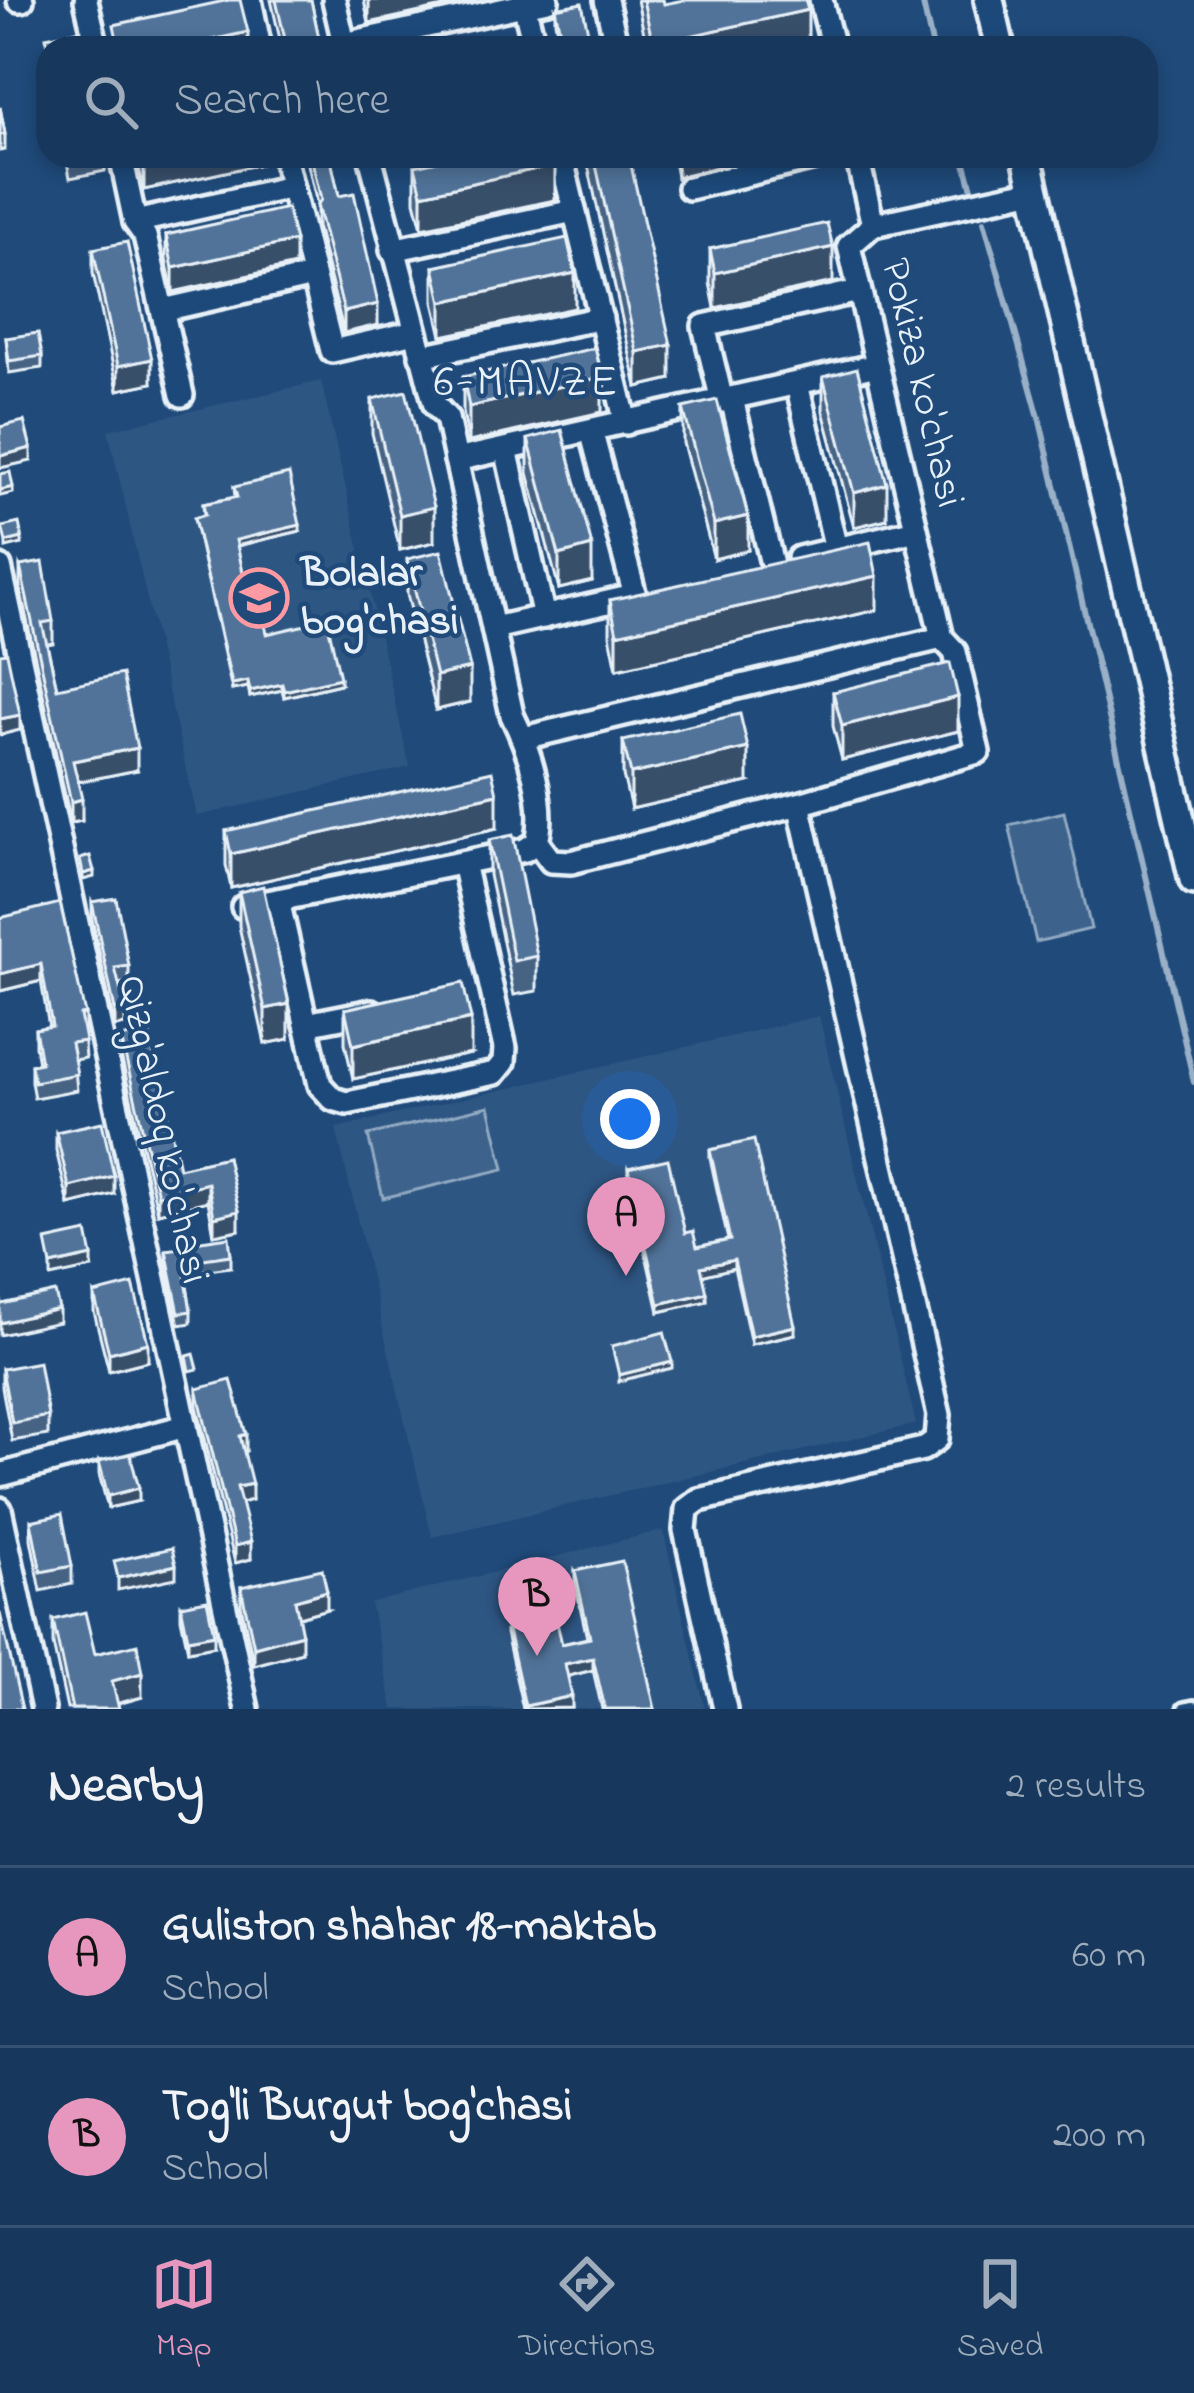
<!DOCTYPE html>
<style>
body{margin:0;font-family:"Indie Flower",sans-serif;background:#203f62;color:#f1f3f6}
.you{position:absolute;left:630px;top:1119px;width:42px;height:42px;margin:-30px;border:9px solid #fff;border-radius:50%;background:#1a73e8;box-shadow:0 0 0 18px #1a73e833}
.badge{display:grid;place-items:center;width:78px;height:78px;border-radius:50%;background:#e797bd;color:#111;font-size:39px;font-weight:700}
.pin{position:absolute;translate:-50% -99px;filter:drop-shadow(0 3px 6px #0008)}
.pin::after{content:'';position:absolute;top:63px;width:42px;height:36px;background:inherit;clip-path:polygon(0 0,100% 0,50% 100%)}
.list{margin:0;padding:0;list-style:none}
h2{display:flex;justify-content:space-between;align-items:center;height:156px;margin:0;padding:0 48px;font-size:51px}
h2 small{font-size:39px;font-weight:400;color:#9eacbb}
.list li{display:grid;grid-template-columns:78px 1fr auto;gap:36px;align-items:center;box-sizing:border-box;height:180px;padding:0 48px;border-top:3px solid #365272}
.list b{display:block;font-size:45px;white-space:nowrap}
.list p{margin:0;font-size:39px;white-space:nowrap;color:#9eacbb}
.list em{font-size:39px;font-style:normal;color:#9eacbb}
.icon{flex:none;width:66px;height:66px;fill:none;stroke:currentColor;stroke-width:2;stroke-linecap:round;stroke-linejoin:round}
.map{position:relative;flex:none;width:1194px;height:1709px;overflow:hidden}
.search{position:absolute;background:#17385c;box-shadow:0 6px 18px #0003;left:36px;right:36px;top:36px;height:132px;display:flex;align-items:center;gap:30px;box-sizing:border-box;padding:0 42px;border-radius:36px;color:#9eacbb;font-size:45px}
.sheet{height:516px;background:#17385c}
nav{display:flex;justify-content:space-around;align-items:center;box-sizing:border-box;height:168px;border-top:3px solid #365272;background:#17385c;font-size:33px;color:#9eacbb}
nav a{display:grid;justify-items:center;gap:6px}
nav .on{color:#e797bd}
.map>svg:first-child{display:block}
.built{fill:#2e5683}
.green{fill:#3c628c;stroke:#92aac2;stroke-width:3}
.lines{fill:none;stroke-linecap:round;stroke-linejoin:round}
.stream{stroke:#9ab0c7;stroke-width:6}
.service-casing{stroke:#e8f1f8;stroke-width:20}
.minor-casing{stroke:#e8f1f8;stroke-width:30}
.secondary-casing{stroke:#e8f1f8;stroke-width:36}
.service{stroke:#1f4a7a;stroke-width:10}
.minor{stroke:#1f4a7a;stroke-width:21}
.secondary{stroke:#1f4a7a;stroke-width:27}
.wall{fill:#466384;stroke:#e8f1f8;stroke-width:3}
.shaded-wall{fill:#39506b;stroke:#e8f1f8;stroke-width:3}
.building{fill:#517399;stroke:#e8f1f8;stroke-width:3}
.labels{text-anchor:middle;dominant-baseline:central;stroke-width:9;stroke-linejoin:round;paint-order:stroke}
.street-label{font-size:42px;fill:#e8f1f8;stroke:#1f4a7a}
.poi-label{font-size:42px;font-weight:bold;fill:#e8f1f8;stroke:#1f4a7a;text-anchor:start}
.neighbourhood-label{font-size:45px;letter-spacing:3px;fill:#e8f1f8;stroke:#1f4a7a}
</style>
<div class="map">
<svg width="1194" height="1709" viewBox="0 0 1194 1709">
<rect width="100%" height="100%" fill="#1f4a7a"/>
<filter id="ink" filterUnits="userSpaceOnUse"><feTurbulence type="fractalNoise" baseFrequency=".00833" numOctaves="2"/><feDisplacementMap in="SourceGraphic" scale="24" xChannelSelector="R" yChannelSelector="G"/><feConvolveMatrix kernelMatrix="1 2 1 2 8 2 1 2 1" color-interpolation-filters="sRGB"/></filter>
<g filter="url(#ink)">
<g class="built">
<polygon points="321,381 410,767 197,816 108,430"/>
<polygon points="819,1016 916,1424 432,1537 336,1128"/>
<polygon points="663,1530 705,1709 393,1709 370,1603"/>
</g>
<g class="green">
<polygon points="1064,812 1091,929 1036,942 1009,825"/>
<polygon points="489,1106 504,1169 383,1198 368,1135"/>
</g>
<g class="lines">
<g class="stream">
<polyline points="922,0 933,48"/>
<polyline points="963,156 972,189"/>
<polyline points="984,221 1040,421 1194,1082"/>
</g>
<g class="service-casing">
<polyline id="service" points="1184,1709 1194,1707"/>
</g>
<g class="minor-casing">
<g id="minor">
<polyline points="19,0 22,0"/>
<polyline points="86,0 97,48"/>
<polyline points="250,0 260,48"/>
<polyline points="334,0 345,48"/>
<polyline points="523,0 535,48"/>
<polyline points="606,0 617,48"/>
<polyline points="821,0 833,48"/>
<polyline points="344,44 547,0"/>
<polyline points="121,156 135,222 145,236 182,395"/>
<polyline points="284,156 332,351 415,332"/>
<polyline points="561,156 626,423"/>
<polyline points="689,188 824,156"/>
<polyline points="135,222 291,187"/>
<polyline points="873,225 1035,190"/>
<polyline points="392,250 574,211"/>
<polyline points="163,310 313,276"/>
<polyline points="421,356 601,318"/>
<polyline points="797,384 836,549"/>
<polyline points="732,399 772,564"/>
<polyline points="722,401 704,326 859,291"/>
<polyline points="591,430 635,596"/>
<polyline points="506,449 544,617"/>
<polyline points="456,460 877,365"/>
<polyline points="799,558 916,530"/>
<polyline points="0,567 247,1709"/>
<polyline points="494,628 634,596"/>
<polyline points="524,738 942,638"/>
<polyline points="537,842 551,861 571,862 799,804 978,752 955,652 942,638 849,246 873,225 857,156"/>
<polyline points="278,900 320,1085 333,1099 347,1103 495,1073 504,1062 505,1048 463,863"/>
<path d="M 243,907 L 525,850 L 537,842 C 547,804 529,749 512,715 L 447,418 L 435,405 L 370,156"/>
<polyline points="306,1024 372,1011"/>
<polyline points="0,1475 186,1426"/>
<polyline points="0,1509 43,1709"/>
<polyline points="725,1709 685,1530 687,1509 699,1500 923,1449 937,1439 939,1415 799,804"/>
</g>
</g>
<g class="secondary-casing">
<g id="secondary">
<polyline points="989,0 1000,48"/>
<polyline points="1027,156 1194,880"/>
</g>
</g>
<use href="#service" class="service"/>
<use href="#minor" class="minor"/>
<use href="#secondary" class="secondary"/>
</g>
<g class="wall">
<polygon points="271,0 311,0 321,48 282,48"/>
<polygon points="364,0 476,0 369,23"/>
<polygon points="637,0 663,0 664,4 808,40 771,48 647,48"/>
<polygon points="555,8 590,42 590,48 560,48 555,21"/>
<polygon points="0,107 5,134 5,150 0,151"/>
<polygon points="66,156 105,156 105,171 70,178"/>
<polygon points="136,156 271,156 270,162 144,190"/>
<polygon points="306,156 330,156 339,196 378,325 344,333 317,226 317,204"/>
<polygon points="586,156 629,156 671,379 637,387"/>
<polygon points="673,156 761,156 677,177"/>
<polygon points="415,166 555,200 422,228 415,201"/>
<polygon points="166,235 295,265 173,292 166,259"/>
<polygon points="93,249 152,383 118,390 93,273"/>
<polygon points="710,249 833,282 715,308 710,283"/>
<polygon points="434,267 575,308 442,336 434,302"/>
<polygon points="6,338 42,356 42,368 9,373"/>
<polygon points="463,377 602,412 469,442 463,412"/>
<polygon points="823,377 887,519 854,527 823,411"/>
<polygon points="372,399 434,542 400,550 372,433"/>
<polygon points="683,408 748,550 714,559 683,443"/>
<polygon points="528,439 592,581 559,589 528,473"/>
<polygon points="234,487 300,531 237,546 247,591 267,634 340,684 284,697 282,690 250,697 248,687 232,690 194,518 204,515 203,504 235,497"/>
<polygon points="407,559 470,702 436,710 407,594"/>
<polygon points="20,566 53,621 53,643 47,644 57,688 137,770 78,782 82,821 71,823 20,588"/>
<polygon points="610,600 877,610 617,669 610,635"/>
<polygon points="833,692 958,731 842,760 833,726"/>
<polygon points="623,741 748,782 631,809 623,775"/>
<polygon points="497,828 231,888 226,865 226,831"/>
<polygon points="489,840 537,956 537,991 514,995 489,875"/>
<polygon points="239,892 289,1039 265,1044 239,926"/>
<polygon points="92,902 129,966 129,982 119,984 125,1025 115,1027 92,919"/>
<polygon points="0,918 85,1014 85,1031 83,1031 85,1058 74,1060 77,1090 34,1098 31,1082 31,1065 38,1063 35,1046 35,1029 49,1027 41,981 0,991"/>
<polygon points="345,1009 471,1054 353,1079 345,1043"/>
<polygon points="121,1038 179,1168 227,1157 239,1230 214,1235 208,1201 158,1213 121,1056"/>
<polygon points="56,1132 114,1194 69,1205 56,1150"/>
<polygon points="710,1150 795,1334 751,1344 734,1268 703,1275 707,1301 659,1312 628,1176 628,1168 697,1247 728,1240 710,1158"/>
<polygon points="166,1250 231,1255 231,1267 185,1273 191,1311 191,1323 179,1325 166,1262"/>
<polygon points="94,1294 148,1361 109,1371 94,1312"/>
<polygon points="2,1369 48,1416 48,1435 12,1441 2,1387"/>
<polygon points="197,1389 246,1451 244,1452 252,1500 241,1503 251,1559 235,1563 197,1406"/>
<polygon points="99,1461 139,1501 108,1508 99,1474"/>
<polygon points="31,1521 72,1566 72,1584 41,1591 31,1539"/>
<polygon points="575,1571 655,1709 602,1709 593,1670 568,1676 572,1708 523,1709 506,1633 506,1621 562,1644 587,1638 575,1583"/>
<polygon points="241,1587 327,1609 298,1617 302,1652 254,1665 241,1605"/>
<polygon points="181,1605 214,1646 188,1651 181,1618"/>
<polygon points="53,1620 95,1654 142,1697 118,1704 119,1709 67,1709 53,1644"/>
</g>
<g class="shaded-wall">
<polygon points="369,0 476,0 369,23"/>
<polygon points="808,10 808,40 771,48 653,48 653,44"/>
<polygon points="248,32 248,48 175,48"/>
<polygon points="189,156 271,156 270,162 144,190 144,166"/>
<polygon points="677,156 761,156 677,177"/>
<polygon points="555,165 555,200 422,228 422,194"/>
<polygon points="295,241 295,265 173,292 173,268"/>
<polygon points="833,247 833,282 715,308 715,273"/>
<polygon points="575,273 575,308 442,336 442,302"/>
<polygon points="378,304 378,325 344,333 344,312"/>
<polygon points="671,345 671,379 637,387 637,352"/>
<polygon points="152,359 152,383 118,390 118,366"/>
<polygon points="602,377 602,412 469,442 469,407"/>
<polygon points="31,448 31,461 0,468 0,456"/>
<polygon points="887,484 887,519 854,527 854,493"/>
<polygon points="13,487 13,493 0,496 0,490"/>
<polygon points="434,507 434,542 400,550 400,515"/>
<polygon points="748,516 748,550 714,559 714,524"/>
<polygon points="300,525 300,531 236,546 236,540"/>
<polygon points="22,538 22,544 6,548 6,542"/>
<polygon points="592,546 592,581 559,589 559,555"/>
<polygon points="877,576 877,610 617,669 617,634"/>
<polygon points="470,668 470,702 436,710 436,676"/>
<polygon points="340,678 340,684 284,697 284,691"/>
<polygon points="248,681 248,687 232,690 232,684"/>
<polygon points="282,684 282,690 250,697 250,691"/>
<polygon points="958,697 958,731 842,760 842,726"/>
<polygon points="20,715 20,730 0,735 0,719"/>
<polygon points="137,748 137,770 73,783 73,761"/>
<polygon points="748,748 748,782 631,809 631,774"/>
<polygon points="497,794 497,828 231,888 231,854"/>
<polygon points="82,799 82,821 71,823 71,802"/>
<polygon points="94,871 94,877 83,880 83,874"/>
<polygon points="41,964 41,981 0,991 0,974"/>
<polygon points="289,1004 289,1039 265,1044 265,1009"/>
<polygon points="125,1008 125,1025 115,1027 115,1010"/>
<polygon points="471,1019 471,1054 353,1079 353,1045"/>
<polygon points="114,1176 114,1194 69,1205 69,1187"/>
<polygon points="208,1183 208,1201 158,1213 158,1195"/>
<polygon points="239,1211 239,1230 214,1235 214,1217"/>
<polygon points="92,1256 92,1268 51,1277 51,1265"/>
<polygon points="734,1260 734,1268 701,1276 701,1267"/>
<polygon points="707,1293 707,1301 659,1312 659,1304"/>
<polygon points="59,1309 59,1322 0,1335 0,1323"/>
<polygon points="795,1326 795,1334 751,1344 751,1336"/>
<polygon points="148,1343 148,1361 109,1371 109,1353"/>
<polygon points="672,1362 672,1368 619,1381 619,1375"/>
<polygon points="246,1434 246,1451 240,1453 240,1436"/>
<polygon points="252,1484 252,1500 237,1504 237,1487"/>
<polygon points="139,1488 139,1501 108,1508 108,1496"/>
<polygon points="251,1542 251,1559 235,1563 235,1546"/>
<polygon points="176,1565 176,1578 118,1590 118,1578"/>
<polygon points="327,1591 327,1609 295,1618 295,1600"/>
<polygon points="214,1634 214,1646 188,1651 188,1639"/>
<polygon points="302,1634 302,1652 254,1665 254,1647"/>
<polygon points="593,1658 593,1670 565,1677 565,1664"/>
<polygon points="142,1673 142,1697 112,1705 112,1681"/>
<polygon points="572,1696 572,1708 525,1709 525,1706"/>
</g>
<g class="building">
<polygon points="229,0 240,0 248,32 175,48 119,48 114,25"/>
<polygon points="276,0 311,0 321,48 287,48"/>
<polygon points="643,0 663,0 664,4 684,0 805,0 808,10 653,44"/>
<polygon points="582,3 590,42 563,47 555,8"/>
<polygon points="81,30 84,48 49,48 46,37"/>
<polygon points="519,34 522,48 455,48"/>
<polygon points="0,107 5,134 0,135"/>
<polygon points="142,156 189,156 144,166"/>
<polygon points="311,156 330,156 339,196 354,193 378,304 344,312 317,205 321,200"/>
<polygon points="460,156 553,156 555,165 422,194 415,166"/>
<polygon points="594,156 629,156 671,345 637,352"/>
<polygon points="287,208 295,241 173,268 166,235"/>
<polygon points="827,223 833,247 715,273 710,249"/>
<polygon points="567,238 575,273 442,302 434,267"/>
<polygon points="127,242 152,359 118,366 93,249"/>
<polygon points="38,333 42,356 9,361 6,338"/>
<polygon points="595,348 602,377 469,407 463,377"/>
<polygon points="857,368 887,484 854,493 823,377"/>
<polygon points="406,391 434,507 400,515 372,399"/>
<polygon points="717,400 748,516 714,524 683,408"/>
<polygon points="24,421 31,448 0,456 0,427"/>
<polygon points="562,430 592,546 559,555 528,439"/>
<polygon points="10,472 13,487 0,490 0,474"/>
<polygon points="289,474 300,525 236,540 247,591 257,589 267,634 327,620 340,678 284,691 282,684 250,691 248,681 232,684 194,518 205,515 203,504 237,497 234,487"/>
<polygon points="19,523 22,538 6,542 2,527"/>
<polygon points="870,542 877,576 617,634 610,600"/>
<polygon points="441,551 470,668 436,676 407,559"/>
<polygon points="43,562 53,621 42,623 57,688 122,674 137,748 73,761 82,799 71,802 20,566"/>
<polygon points="7,653 20,715 0,719 0,654"/>
<polygon points="950,663 958,697 842,726 833,692"/>
<polygon points="740,714 748,748 631,774 623,741"/>
<polygon points="492,771 497,794 231,854 226,831"/>
<polygon points="513,835 537,956 514,961 489,840"/>
<polygon points="90,856 94,871 83,874 80,859"/>
<polygon points="263,886 289,1004 265,1009 239,892"/>
<polygon points="116,898 129,966 115,968 125,1008 115,1010 92,902"/>
<polygon points="60,903 85,1014 80,1015 85,1041 71,1043 77,1074 34,1082 31,1065 41,1063 35,1029 52,1026 41,964 0,974 0,918"/>
<polygon points="463,983 471,1019 353,1045 345,1009"/>
<polygon points="149,1031 179,1168 227,1157 239,1211 214,1217 208,1183 158,1195 121,1038"/>
<polygon points="102,1122 114,1176 69,1187 56,1132"/>
<polygon points="754,1140 795,1326 751,1336 734,1260 701,1267 707,1293 659,1304 628,1168 668,1159 685,1233 693,1231 697,1247 730,1240 710,1150"/>
<polygon points="87,1232 92,1256 51,1265 46,1241"/>
<polygon points="229,1237 231,1255 183,1262 191,1311 179,1313 166,1250 181,1248 180,1244"/>
<polygon points="133,1284 148,1343 109,1353 94,1294"/>
<polygon points="55,1292 59,1309 0,1323 0,1296 2,1304"/>
<polygon points="664,1332 672,1362 619,1375 612,1346"/>
<polygon points="194,1354 198,1369 190,1371 187,1356"/>
<polygon points="39,1362 48,1416 12,1423 2,1369"/>
<polygon points="231,1380 246,1434 240,1436 252,1484 237,1487 251,1542 235,1546 197,1389"/>
<polygon points="130,1454 139,1488 108,1496 99,1461"/>
<polygon points="62,1514 72,1566 41,1572 31,1521"/>
<polygon points="172,1548 176,1565 118,1578 114,1561"/>
<polygon points="622,1561 655,1709 605,1709 593,1658 565,1664 572,1696 525,1706 506,1621 554,1610 562,1644 590,1638 575,1571"/>
<polygon points="322,1569 327,1591 295,1600 302,1634 254,1647 241,1587"/>
<polygon points="207,1600 214,1634 188,1639 181,1605"/>
<polygon points="85,1612 95,1654 137,1644 142,1673 112,1681 119,1709 72,1709 53,1620"/>
<polygon points="0,1613 22,1709 0,1709"/>
</g>
</g>
<defs>
<g id="school-ring" transform="scale(3)"><circle r="9.5" fill="#1f4a7a" stroke="#ff9aa2" stroke-width="1.5"/><path d="M0-5L7-2L0 1L-7-2ZM-4 1L0 2.5L4 1V4Q0 6-4 4Z" fill="#ff9aa2"/></g>
</defs>
<g fill-rule="evenodd">
<use href="#school-ring" x="259" y="598"/>
</g>
<g class="labels">
<g class="street-label">
<text transform="translate(921 383) rotate(77)">Pokiza ko'chasi</text>
<text transform="translate(162 1130) rotate(78)">Qizg'aldoq ko'chasi</text>
</g>
<g class="poi-label">
<text x="301" y="574">Bolalar<tspan x="301" dy="48">bog'chasi</tspan></text>
</g>
<g class="neighbourhood-label">
<text x="527" y="384">6-MAVZE</text>
</g>
</g>
</svg>
<div class="you"></div>
<div class="pin badge" style="left:626px;top:1276px">A</div>
<div class="pin badge" style="left:537px;top:1656px">B</div>
<div class="search"><svg class="icon" aria-label="search" viewBox="0 0 24 24"><circle cx="10" cy="10" r="6"/><path d="M15 15l6 6"/></svg>Search here</div>
</div>
<section class="sheet">
<h2>Nearby<small>2 results</small></h2>
<ul class="list">
<li><span class="badge">A</span><div><b>Guliston shahar 18-maktab</b><p>School</p></div><em>60 m</em></li>
<li><span class="badge">B</span><div><b>Tog'li Burgut bog'chasi</b><p>School</p></div><em>200 m</em></li>
</ul>
</section>
<nav>
<a class="on"><svg class="icon" aria-label="map" viewBox="0 0 24 24"><path d="M3 6l6-2 6 2 6-2v14l-6 2-6-2-6 2zM9 4v14M15 6v14"/></svg>Map</a>
<a><svg class="icon" aria-label="directions" viewBox="0 0 24 24"><path d="M12 3l9 9-9 9-9-9zM9 14v-3h6M13 9l2 2-2 2"/></svg>Directions</a>
<a><svg class="icon" aria-label="saved" viewBox="0 0 24 24"><path d="M7 4h10v16l-5-4-5 4z"/></svg>Saved</a>
</nav>
